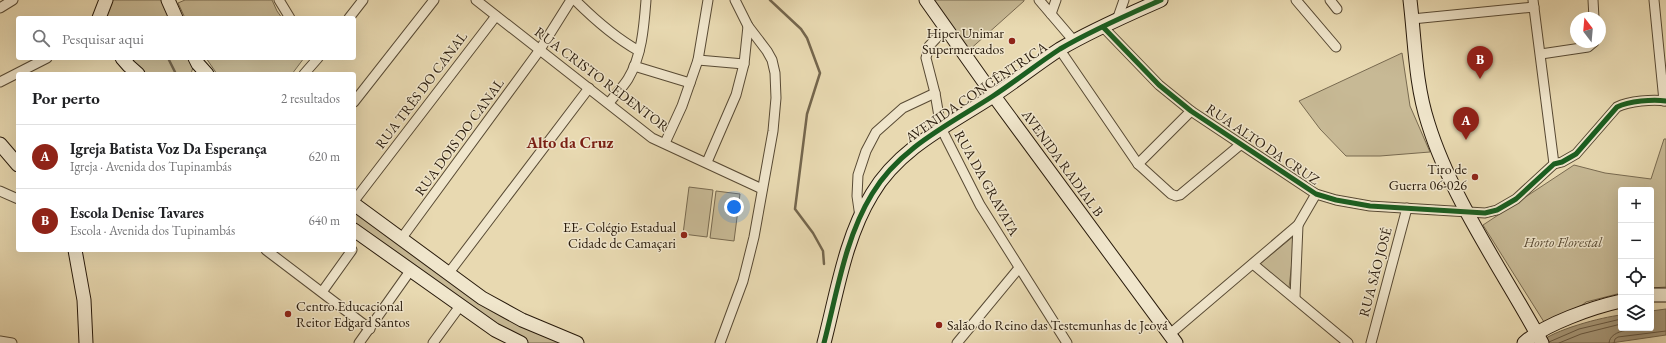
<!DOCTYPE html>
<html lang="pt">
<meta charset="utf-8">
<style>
body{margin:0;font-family:"EB Garamond",serif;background:#f6f6f6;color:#202124}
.controls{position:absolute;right:12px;bottom:12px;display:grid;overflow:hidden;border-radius:4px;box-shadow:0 4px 16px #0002}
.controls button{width:36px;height:36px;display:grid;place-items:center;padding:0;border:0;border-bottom:1px solid #e0e0e0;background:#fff;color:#202124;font:20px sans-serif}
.compass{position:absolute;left:1570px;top:12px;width:36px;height:36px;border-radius:50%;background:#fff;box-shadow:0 4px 16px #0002;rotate:344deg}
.you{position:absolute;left:734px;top:207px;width:14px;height:14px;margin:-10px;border:3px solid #fff;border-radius:50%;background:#1a73e8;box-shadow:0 0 0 6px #1a73e833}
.badge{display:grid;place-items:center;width:26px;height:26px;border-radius:50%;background:#8f2418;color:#fff;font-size:13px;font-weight:700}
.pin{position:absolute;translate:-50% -33px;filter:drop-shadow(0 1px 2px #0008)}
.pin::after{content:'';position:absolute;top:21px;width:14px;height:12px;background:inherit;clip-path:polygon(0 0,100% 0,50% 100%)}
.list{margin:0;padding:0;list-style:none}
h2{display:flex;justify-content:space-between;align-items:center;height:52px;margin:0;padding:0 16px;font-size:17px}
h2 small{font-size:13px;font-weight:400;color:#757577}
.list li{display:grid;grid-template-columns:26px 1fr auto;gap:12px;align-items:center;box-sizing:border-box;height:64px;padding:0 16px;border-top:1px solid #e0e0e0}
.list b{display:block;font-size:15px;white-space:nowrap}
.list p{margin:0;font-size:13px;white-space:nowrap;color:#757577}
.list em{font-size:13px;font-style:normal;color:#757577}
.icon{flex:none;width:22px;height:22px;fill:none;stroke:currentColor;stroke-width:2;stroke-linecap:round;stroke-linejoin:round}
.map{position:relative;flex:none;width:1666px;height:343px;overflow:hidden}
.search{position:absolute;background:#fff;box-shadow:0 4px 16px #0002;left:16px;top:16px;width:340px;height:44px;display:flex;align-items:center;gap:10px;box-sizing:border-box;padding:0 14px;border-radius:4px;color:#757577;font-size:15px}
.panel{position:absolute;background:#fff;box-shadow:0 4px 16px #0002;left:16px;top:72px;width:340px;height:180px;border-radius:4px}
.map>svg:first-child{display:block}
.green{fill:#c7b995;stroke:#786a50}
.water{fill:#a79879;stroke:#74664d}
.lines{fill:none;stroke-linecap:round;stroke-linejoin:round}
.shore{stroke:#685942;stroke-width:1}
.stream{stroke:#74664d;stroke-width:2.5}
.street-casing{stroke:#584a34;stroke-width:11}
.secondary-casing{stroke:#281a0b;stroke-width:15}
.street{stroke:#f0e6cc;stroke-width:9}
.secondary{stroke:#f0e6cc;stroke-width:13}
.cycleway-casing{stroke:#f0e6cc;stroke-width:8}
.cycleway{stroke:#1b5e20;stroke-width:5}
.poi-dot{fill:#8f2418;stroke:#f0e6cc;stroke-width:1.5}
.labels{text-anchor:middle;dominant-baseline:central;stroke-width:3;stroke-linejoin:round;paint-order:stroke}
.poi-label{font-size:14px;fill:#281a0b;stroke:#f0e6cc;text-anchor:end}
.street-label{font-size:14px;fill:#281a0b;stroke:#f0e6cc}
.park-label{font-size:14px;font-style:italic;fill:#584a34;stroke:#f0e6cc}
.quarter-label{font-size:16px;font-weight:bold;fill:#7a1f14;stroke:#f0e6cc}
</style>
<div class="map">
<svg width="1666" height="343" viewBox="0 0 1666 343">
<rect width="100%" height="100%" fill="#e8d9b1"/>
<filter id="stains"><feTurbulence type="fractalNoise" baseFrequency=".005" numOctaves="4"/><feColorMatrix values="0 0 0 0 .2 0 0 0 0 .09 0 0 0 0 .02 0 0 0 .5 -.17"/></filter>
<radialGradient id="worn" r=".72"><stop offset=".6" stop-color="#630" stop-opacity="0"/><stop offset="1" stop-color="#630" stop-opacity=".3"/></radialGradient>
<g class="green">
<polygon points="113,0 163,0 171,18 106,18 108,6"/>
<polygon points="185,0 272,0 277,11 282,18 185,18 178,3"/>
<polygon points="929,0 1024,0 1024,1 967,52"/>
<polygon points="1402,53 1410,106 1430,152 1380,156 1346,156 1320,129 1299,101"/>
<polygon points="128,58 188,58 193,67 191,74 145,74"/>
<polygon points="206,58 304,58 292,74 217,74"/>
<polygon points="1664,139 1666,139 1666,287 1651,288 1651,190 1621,190 1621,293 1586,302 1576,310 1544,322 1483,225 1574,165 1605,173 1651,179"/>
<polygon points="689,187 713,190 707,237 683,234"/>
<polygon points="716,191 740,194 734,241 710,238"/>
<polygon points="354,207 363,215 565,343 521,343 354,230"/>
<polygon points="1295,235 1289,288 1260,264"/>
</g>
<path class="water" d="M 1666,309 L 1666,335 L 1611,343 L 1539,343 C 1553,330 1602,317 1621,315 L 1621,328 L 1651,328 L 1651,311 Z"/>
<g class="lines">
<g class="shore">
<polyline points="1549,342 1579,329 1621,319"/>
<polyline points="1559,343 1581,334 1621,324"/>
<path d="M 1609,343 C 1610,328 1639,329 1650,328"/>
<polyline points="1614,343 1615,339 1618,337 1666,331"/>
</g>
<g class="stream">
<polyline points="770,0 801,29 807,38 820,73 807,114 795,209 813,233 823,251 824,264"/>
<polyline points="168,58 175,72"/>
</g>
<g class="street-casing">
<g id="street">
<polyline points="279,0 290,18"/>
<polyline points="476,0 652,138 762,189"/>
<path d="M 575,0 C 595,20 614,37 639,51"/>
<polyline points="1039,0 1074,41"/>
<polyline points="1296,0 1336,47"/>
<polyline points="1330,0 1337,9"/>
<polyline points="1533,0 1554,164"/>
<polyline points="1593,0 1594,18"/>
<polyline points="1654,0 1664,101"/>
<polyline points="0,8 13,0"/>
<polyline points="1051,14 1056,0"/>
<polyline points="349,18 363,0"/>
<polyline points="1412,19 1534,7"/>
<polyline points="1117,20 1124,0"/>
<path d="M 1103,27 L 1159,85 L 1191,111 L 1316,194 L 1336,200 L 1370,206 L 1485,213 L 1497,210 L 1516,199 L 1554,164 L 1562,162 L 1576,154 L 1617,107 C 1629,101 1653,99 1666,101"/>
<polyline points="946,28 929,46 926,58 935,93 941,128 980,205 1067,343"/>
<polyline points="1060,50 1138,164 1171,194 1176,196 1180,195 1240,145"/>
<polyline points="1541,54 1588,47 1594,42"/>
<polyline points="698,60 744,64"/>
<polyline points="634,66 690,83"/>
<polyline points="304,74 318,58"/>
<polyline points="0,82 47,58"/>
<polyline points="354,102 434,0"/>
<path d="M 609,103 C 615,95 623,87 628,79 C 642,56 644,26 646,0"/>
<polyline points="665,143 682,106 698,60 708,0"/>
<polyline points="707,162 736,95 744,64 748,26"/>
<polyline points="1138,164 1191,111"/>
<polyline points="0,191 18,199"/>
<polyline points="354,201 496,16"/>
<polyline points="860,217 857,196 858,175 866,151 876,132 903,108 935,93"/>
<polyline points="401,239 539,51 571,0"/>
<polyline points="266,250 370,329"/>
<polyline points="1253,264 1348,343"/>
<polyline points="448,274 589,88"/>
<polyline points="322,292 352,250"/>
<polyline points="1295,297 1298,225"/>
<polyline points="1170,334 1298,225 1316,194"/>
<polyline points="0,341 12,343"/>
<polyline points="359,343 410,271"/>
<polyline points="433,343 460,306"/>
<polyline points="720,343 743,281 754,237 773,131 776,98 775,73 772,60 767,51 748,26 735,0"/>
<polyline points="957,343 1019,268"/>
<polyline points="1371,343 1407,208"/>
</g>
</g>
<g class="secondary-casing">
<g id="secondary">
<polyline points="168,0 176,18"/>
<polyline points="926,0 994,96 1176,343"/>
<path d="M 1410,0 C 1415,41 1415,83 1428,123 C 1451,198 1504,273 1542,343"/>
<polyline points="99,18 106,0"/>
<polyline points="122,58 129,66 138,74"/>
<polyline points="195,58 198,64 207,74"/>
<polyline points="0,144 18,165"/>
<polyline points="354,204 482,298 522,320 577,343"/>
<polyline points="354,230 495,330 521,343"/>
<polyline points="75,250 84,300 86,343"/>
<polyline points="1651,295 1666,295"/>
<path d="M 824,343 C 837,293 845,238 872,194 C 899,148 950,124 993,96 C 1016,81 1037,64 1060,49 C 1092,30 1127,15 1161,0"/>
<path d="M 1524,343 C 1544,324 1594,307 1621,301"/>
</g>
</g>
<use href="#street" class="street"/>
<use href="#secondary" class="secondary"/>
<g class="cycleway-casing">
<g id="cycleway">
<path d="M 1103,27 L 1159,85 L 1191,111 L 1316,194 L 1336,200 L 1370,206 L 1485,213 L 1497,210 L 1516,199 L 1554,164 L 1562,162 L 1576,154 L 1617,107 C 1629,101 1653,99 1666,101"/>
<path d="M 824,343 C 837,293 845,238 872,194 C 899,148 950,124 993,96 C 1016,81 1037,64 1060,49 C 1092,30 1127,15 1161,0"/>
</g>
</g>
<use href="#cycleway" class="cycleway"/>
</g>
<g class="poi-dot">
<circle cx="1012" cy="41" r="4"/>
<circle cx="1475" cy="177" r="4"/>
<circle cx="684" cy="235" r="4"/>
<circle cx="288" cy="314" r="4"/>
<circle cx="939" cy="325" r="4"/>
</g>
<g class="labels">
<g class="poi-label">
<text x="1004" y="33">Hiper Unimar<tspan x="1004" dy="16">Supermercados</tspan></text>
<text x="1467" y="169">Tiro de<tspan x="1467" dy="16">Guerra 06-026</tspan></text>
<text x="676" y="227">EE- Colégio Estadual<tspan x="676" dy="16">Cidade de Camaçari</tspan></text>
<text x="296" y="306" text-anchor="start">Centro Educacional<tspan x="296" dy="16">Reitor Edgard Santos</tspan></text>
<text x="947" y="325" text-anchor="start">Salão do Reino das Testemunhas de Jeová</text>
</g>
<g class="street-label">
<text transform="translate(602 79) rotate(37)">RUA CRISTO REDENTOR</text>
<text transform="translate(421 90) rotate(-53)">RUA TRÊS DO CANAL</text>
<text transform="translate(976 92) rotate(-34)">AVENIDA CONCÊNTRICA</text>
<text transform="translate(459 137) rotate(-54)">RUA DOIS DO CANAL</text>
<text transform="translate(1263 144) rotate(34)">RUA ALTO DA CRUZ</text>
<text transform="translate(1063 163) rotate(54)">AVENIDA RADIAL B</text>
<text transform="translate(987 183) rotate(61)">RUA DA GRAVATA</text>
<text transform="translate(1375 272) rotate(-75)">RUA SÃO JOSÉ</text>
</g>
<g class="park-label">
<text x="1563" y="242">Horto Florestal</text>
</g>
<g class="quarter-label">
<text x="570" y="142">Alto da Cruz</text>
</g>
</g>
<rect width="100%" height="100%" filter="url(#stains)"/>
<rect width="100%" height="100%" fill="url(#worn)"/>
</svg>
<div class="controls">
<button>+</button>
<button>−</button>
<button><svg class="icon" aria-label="locate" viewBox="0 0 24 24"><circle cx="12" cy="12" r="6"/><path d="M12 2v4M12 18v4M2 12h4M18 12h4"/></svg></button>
<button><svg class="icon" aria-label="layers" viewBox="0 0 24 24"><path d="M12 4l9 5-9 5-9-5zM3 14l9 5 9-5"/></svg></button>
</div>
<svg class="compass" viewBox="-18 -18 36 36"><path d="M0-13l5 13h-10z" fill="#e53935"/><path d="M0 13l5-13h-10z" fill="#757577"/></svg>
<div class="you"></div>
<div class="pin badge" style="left:1466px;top:140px">A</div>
<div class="pin badge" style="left:1480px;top:79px">B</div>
<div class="search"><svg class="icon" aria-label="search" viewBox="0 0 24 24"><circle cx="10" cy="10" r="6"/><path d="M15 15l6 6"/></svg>Pesquisar aqui</div>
<section class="panel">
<h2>Por perto<small>2 resultados</small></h2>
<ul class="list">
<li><span class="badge">A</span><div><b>Igreja Batista Voz Da Esperança</b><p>Igreja · Avenida dos Tupinambás</p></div><em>620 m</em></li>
<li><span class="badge">B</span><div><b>Escola Denise Tavares</b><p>Escola · Avenida dos Tupinambás</p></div><em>640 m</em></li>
</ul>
</section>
</div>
